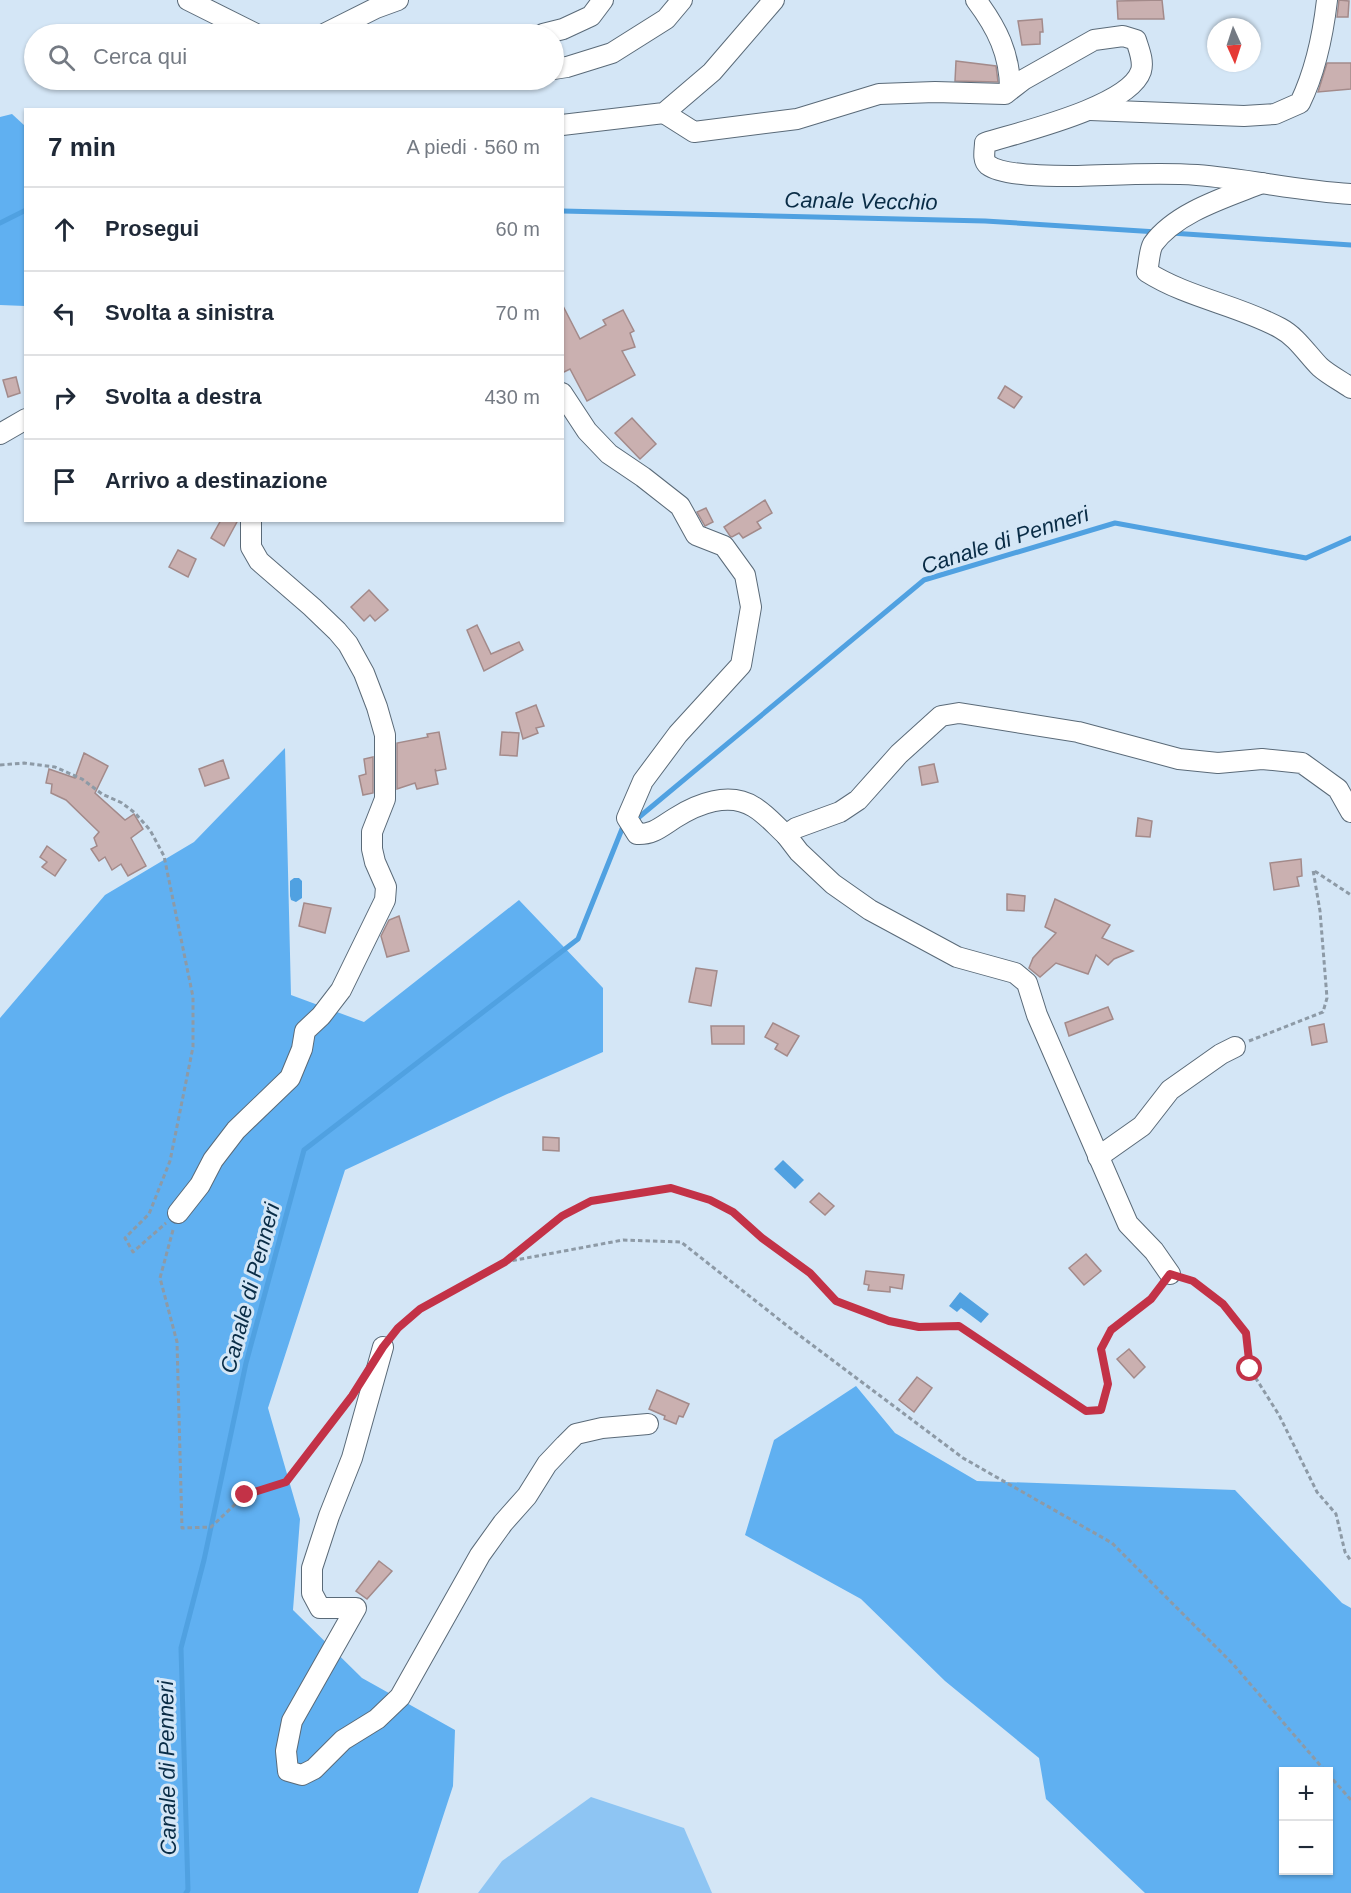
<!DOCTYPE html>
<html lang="it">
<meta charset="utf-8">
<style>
body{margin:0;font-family:Helvetica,sans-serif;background:#f6f6f7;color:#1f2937}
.controls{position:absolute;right:18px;bottom:18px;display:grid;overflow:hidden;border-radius:0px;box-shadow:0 2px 4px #0004}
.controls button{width:54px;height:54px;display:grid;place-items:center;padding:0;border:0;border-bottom:2px solid #e0e1e3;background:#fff;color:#1f2937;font:30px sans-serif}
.compass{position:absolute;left:1207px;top:18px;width:54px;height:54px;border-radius:50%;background:#fff;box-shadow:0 2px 4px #0004;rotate:177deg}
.stop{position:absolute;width:18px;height:18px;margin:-14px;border:4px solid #c33247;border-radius:50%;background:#fff}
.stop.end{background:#c33247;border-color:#fff;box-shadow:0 2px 6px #0008}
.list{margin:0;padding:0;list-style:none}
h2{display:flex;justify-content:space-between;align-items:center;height:78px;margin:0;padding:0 24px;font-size:26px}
h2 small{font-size:20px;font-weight:400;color:#747a83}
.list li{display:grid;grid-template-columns:39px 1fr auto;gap:18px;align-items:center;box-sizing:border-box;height:84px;padding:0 24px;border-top:2px solid #e0e1e3}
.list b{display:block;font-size:22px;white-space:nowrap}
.list em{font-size:20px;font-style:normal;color:#747a83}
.icon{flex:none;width:33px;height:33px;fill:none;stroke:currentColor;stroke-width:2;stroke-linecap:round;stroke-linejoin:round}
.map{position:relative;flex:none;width:1351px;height:1893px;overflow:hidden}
.search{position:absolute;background:#fff;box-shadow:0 2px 4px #0004;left:24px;top:24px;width:540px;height:66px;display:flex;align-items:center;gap:15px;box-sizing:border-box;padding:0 21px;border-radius:33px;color:#747a83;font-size:22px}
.panel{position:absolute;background:#fff;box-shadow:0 2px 4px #0004;left:24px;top:108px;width:540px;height:414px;border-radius:0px}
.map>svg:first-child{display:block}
.green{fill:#8ec5f3}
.forest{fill:#60b0f1;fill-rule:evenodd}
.water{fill:#50a1e1}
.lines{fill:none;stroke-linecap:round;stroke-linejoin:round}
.stream{stroke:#50a1e1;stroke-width:5}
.building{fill:#cab0b0;stroke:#a38a8a;stroke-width:1.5}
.minor-casing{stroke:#5a6a78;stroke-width:22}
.path{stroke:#8d9aa6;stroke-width:3;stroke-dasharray:4.5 3;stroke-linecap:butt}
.minor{stroke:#fff;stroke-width:20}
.route{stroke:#c33247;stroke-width:8}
.labels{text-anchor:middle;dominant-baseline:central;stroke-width:6;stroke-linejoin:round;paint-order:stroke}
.water-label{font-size:22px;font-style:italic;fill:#092c46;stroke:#d4e6f6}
</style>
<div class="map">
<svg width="1351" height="1893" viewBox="0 0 1351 1893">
<rect width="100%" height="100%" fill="#d4e6f6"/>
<polygon class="green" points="591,1797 684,1828 712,1893 478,1893 502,1861"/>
<g class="forest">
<polygon points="12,114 25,126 25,306 0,305 0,117"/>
<polygon points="285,748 291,995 364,1022 519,900 603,988 603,1052 505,1095 345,1170 268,1408 300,1519 293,1610 362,1678 455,1730 453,1786 418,1893 0,1893 0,1018 105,895 194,842"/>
<path d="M 856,1386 L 895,1433 L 977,1481 L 1235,1490 L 1342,1603 L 1351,1608 L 1351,1893 L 1145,1893 L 1046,1799 L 1039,1758 L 945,1681 L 861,1599 L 745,1535 L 774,1440 ZM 1284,1772 L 1328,1772 L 1328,1870 L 1284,1870 Z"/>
</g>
<g class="water">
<polygon points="294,878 299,878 302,881 302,898 296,902 291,900 290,896 290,881"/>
<polygon points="783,1160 804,1180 795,1189 774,1169"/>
<polygon points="960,1292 989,1314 981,1323 961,1308 957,1312 949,1306"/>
</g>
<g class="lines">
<g class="stream">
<polyline points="562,211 985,221 1157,232"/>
<polyline points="0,223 26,210"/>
<polyline points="1171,233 1351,245"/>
<polyline points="638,818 924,580 1115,523 1306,558 1351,538"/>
<polyline points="186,1893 188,1890 181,1648 204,1560 246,1363 304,1150 578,939 622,829"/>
</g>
</g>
<g class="building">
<polygon points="1162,0 1164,19 1118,19 1117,1"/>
<polygon points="1339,0 1349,1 1348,17 1337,17"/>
<polygon points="1042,19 1043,32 1040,32 1040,44 1022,45 1018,21"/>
<polygon points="956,61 996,66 998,82 955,81"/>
<polygon points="1327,63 1351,63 1351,89 1318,92"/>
<polygon points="562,304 580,339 606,325 603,320 623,310 634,331 630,333 635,347 622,351 635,375 587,401 570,369 562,373"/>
<polygon points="16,377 20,393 8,397 3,380"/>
<polygon points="1005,386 1022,397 1014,408 998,398"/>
<polygon points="632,418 656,444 640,459 615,433"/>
<polygon points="765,500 772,513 757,522 761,528 743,538 739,533 732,537 730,536 724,527"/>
<polygon points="706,508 713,522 705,526 697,512"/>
<polygon points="221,520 238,520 224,546 211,538"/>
<polygon points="178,550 196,559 188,577 169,567"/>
<polygon points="369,590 388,610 375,621 370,615 364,621 351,607"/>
<polygon points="477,625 491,654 519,642 523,650 484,671 467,630"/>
<polygon points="536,705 544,726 536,728 538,733 523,739 516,713"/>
<polygon points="439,732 446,769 436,771 435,769 438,784 417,789 415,783 397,789 397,743 428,737 427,734"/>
<polygon points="502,732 519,733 517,756 500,755"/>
<polygon points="84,753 108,766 95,793 125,820 134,814 143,829 131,838 146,866 128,876 121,864 112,870 105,857 99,861 91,849 97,846 94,838 99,832 66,800 51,793 52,784 46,783 49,769 75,778"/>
<polygon points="373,757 373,793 363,795 359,776 366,774 364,759"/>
<polygon points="223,760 229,778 205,786 199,769"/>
<polygon points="934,764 938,782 922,785 919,767"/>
<polygon points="1138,818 1152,821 1150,837 1136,836"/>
<polygon points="47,846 66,860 55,876 42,867 47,862 40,857"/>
<polygon points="1301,859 1302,876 1297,877 1299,886 1274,890 1270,863"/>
<polygon points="1007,894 1025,896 1024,911 1007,910"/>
<polygon points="1055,899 1110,925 1102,938 1133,951 1114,959 1108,965 1096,955 1088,974 1056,963 1040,977 1029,968 1033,958 1056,933 1045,927"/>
<polygon points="304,903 331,908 325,933 299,926"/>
<polygon points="399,916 409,951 387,957 381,936 389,920"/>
<polygon points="696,968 717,971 711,1006 689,1002"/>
<polygon points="1108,1007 1113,1019 1069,1036 1065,1023"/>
<polygon points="773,1023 799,1036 787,1056 775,1049 778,1044 765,1037"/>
<polygon points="1324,1024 1327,1042 1312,1045 1309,1027"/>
<polygon points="711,1026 744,1026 744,1044 712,1044"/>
<polygon points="543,1137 559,1138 559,1151 543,1150"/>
<polygon points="819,1193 834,1206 825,1215 810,1202"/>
<polygon points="1086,1254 1101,1271 1084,1285 1069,1268"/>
<polygon points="866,1271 904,1275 902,1289 890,1287 890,1292 868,1290 869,1285 864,1284"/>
<polygon points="1129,1349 1145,1367 1134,1378 1117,1359"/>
<polygon points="917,1377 932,1388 914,1412 899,1400"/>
<polygon points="657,1390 689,1404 683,1417 679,1416 676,1424 664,1419 665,1416 649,1409"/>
<polygon points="379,1561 392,1571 367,1599 356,1591"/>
</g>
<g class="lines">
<g class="minor-casing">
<g id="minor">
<polyline points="188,0 256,34"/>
<path d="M 976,0 C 997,28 1010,54 1010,89"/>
<polyline points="324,34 376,8 398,0"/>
<polyline points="543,34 563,29 591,16 603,0"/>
<polyline points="554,69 567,67 612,53 666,19 682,0"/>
<path d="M 1090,110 L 1244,116 L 1275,114 L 1300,103 C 1315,72 1323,35 1327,0"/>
<path d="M 664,113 L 694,132 L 797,119 L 879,94 L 935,92 L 1005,94 L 1023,80 L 1094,40 L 1123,36 L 1136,40 C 1139,50 1144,61 1141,71 C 1129,107 1020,132 985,143 C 985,149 982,160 988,165 C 1004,177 1057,176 1078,176 C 1117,175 1157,172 1197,175 C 1248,179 1299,191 1351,194"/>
<polyline points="562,125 664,113 712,72 774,0"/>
<path d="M 1262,183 C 1227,197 1176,212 1153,244 C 1149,251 1149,264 1147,272 C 1188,298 1238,305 1280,328 C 1297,337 1307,354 1320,367 C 1329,375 1341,381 1351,388"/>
<path d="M 562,393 L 587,431 L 609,454 L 643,477 L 680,506 L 696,535 L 724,546 L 745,575 L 751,607 L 741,665 L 678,734 L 643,781 L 627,818 L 637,834 C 653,835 662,826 675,818 C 697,804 729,791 754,807 C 766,814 776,826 786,835 L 796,828 L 840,812 L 858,800 L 899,754 L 941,716 L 959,713 L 1078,732 L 1179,759 L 1218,763 L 1262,759 L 1302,763 L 1338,789 L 1351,812"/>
<polyline points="0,434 26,419"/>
<polyline points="786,835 799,852 833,884 870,910 957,957 1015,973 1027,983 1037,1015 1128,1224 1154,1251 1170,1274"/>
<polyline points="1098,1157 1142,1126 1170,1090 1221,1054 1235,1047"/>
<polyline points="178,1213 200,1185 213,1160 236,1130 290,1078 302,1049 305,1031 321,1016 341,990 385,900 386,887 375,862 372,849 372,832 385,799 385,735 377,707 364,673 348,644 337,631 312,607 259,561 251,547 251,520"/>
<polyline points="383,1347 352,1458 329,1516 312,1568 312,1593 320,1608 356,1608 292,1721 286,1751 288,1771 302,1775 314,1769 343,1740 377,1719 400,1697 480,1555 503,1523 527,1496 547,1464 565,1445 576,1434 602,1428 648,1424"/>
</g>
</g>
<g class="path">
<polyline points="0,765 24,763 55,767 82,779 102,794 122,803 135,813 150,830 164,856 193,997 193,1047 170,1161 149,1214 125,1238 133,1252 166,1223"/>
<polyline points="1249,1041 1323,1012 1327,998 1320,911 1313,870 1351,895"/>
<polyline points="173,1230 160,1278 177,1342 182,1528 211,1527 245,1495 286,1482 349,1400"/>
<polyline points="505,1262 623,1240 681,1242 795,1332 963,1458 1112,1543 1233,1664 1326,1772"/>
<polyline points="1187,1279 1193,1281 1223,1304 1246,1333 1250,1369 1279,1415 1317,1492 1336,1514 1345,1552 1351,1561"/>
<polyline points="393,1335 420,1309 505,1262 562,1216 591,1201 671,1188 710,1200 733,1212 762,1238 810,1273 836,1301 889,1321 919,1327 959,1326 1086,1411 1101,1411 1108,1384 1101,1349 1111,1330 1151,1299 1161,1286"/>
<polyline points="1328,1774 1351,1800"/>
</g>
<use href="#minor" class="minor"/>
</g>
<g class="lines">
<polyline class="route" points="245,1495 286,1482 352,1396 383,1347 398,1328 420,1309 505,1262 562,1216 591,1201 671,1188 710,1200 733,1212 762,1238 810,1273 836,1301 889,1321 919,1327 959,1326 1086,1411 1101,1410 1108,1384 1101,1349 1111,1330 1151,1299 1170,1274 1193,1281 1223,1304 1246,1333 1250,1369"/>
</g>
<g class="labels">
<g class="water-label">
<text transform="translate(861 201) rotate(1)">Canale Vecchio</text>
<text transform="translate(1005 540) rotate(-18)">Canale di Penneri</text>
<text transform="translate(250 1288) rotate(-75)">Canale di Penneri</text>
<text transform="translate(167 1768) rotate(-91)">Canale di Penneri</text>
</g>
</g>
</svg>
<div class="controls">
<button>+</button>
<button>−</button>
</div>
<svg class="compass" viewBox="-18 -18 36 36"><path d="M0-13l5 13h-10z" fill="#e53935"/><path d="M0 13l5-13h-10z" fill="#747a83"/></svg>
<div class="stop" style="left:1250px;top:1369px"></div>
<div class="stop end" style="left:245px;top:1495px"></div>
<div class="search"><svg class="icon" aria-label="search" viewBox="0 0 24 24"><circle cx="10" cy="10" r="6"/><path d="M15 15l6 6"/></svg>Cerca qui</div>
<section class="panel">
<h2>7 min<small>A piedi · 560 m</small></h2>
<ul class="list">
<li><svg class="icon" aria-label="ahead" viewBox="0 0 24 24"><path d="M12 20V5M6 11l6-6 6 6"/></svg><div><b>Prosegui</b></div><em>60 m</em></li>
<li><svg class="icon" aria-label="left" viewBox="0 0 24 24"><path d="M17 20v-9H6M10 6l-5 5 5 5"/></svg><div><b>Svolta a sinistra</b></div><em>70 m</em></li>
<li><svg class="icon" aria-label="right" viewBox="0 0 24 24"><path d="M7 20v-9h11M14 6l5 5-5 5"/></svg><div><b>Svolta a destra</b></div><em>430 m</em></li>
<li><svg class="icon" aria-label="arrive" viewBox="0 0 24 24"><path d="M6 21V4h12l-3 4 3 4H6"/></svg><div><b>Arrivo a destinazione</b></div></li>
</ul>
</section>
</div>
